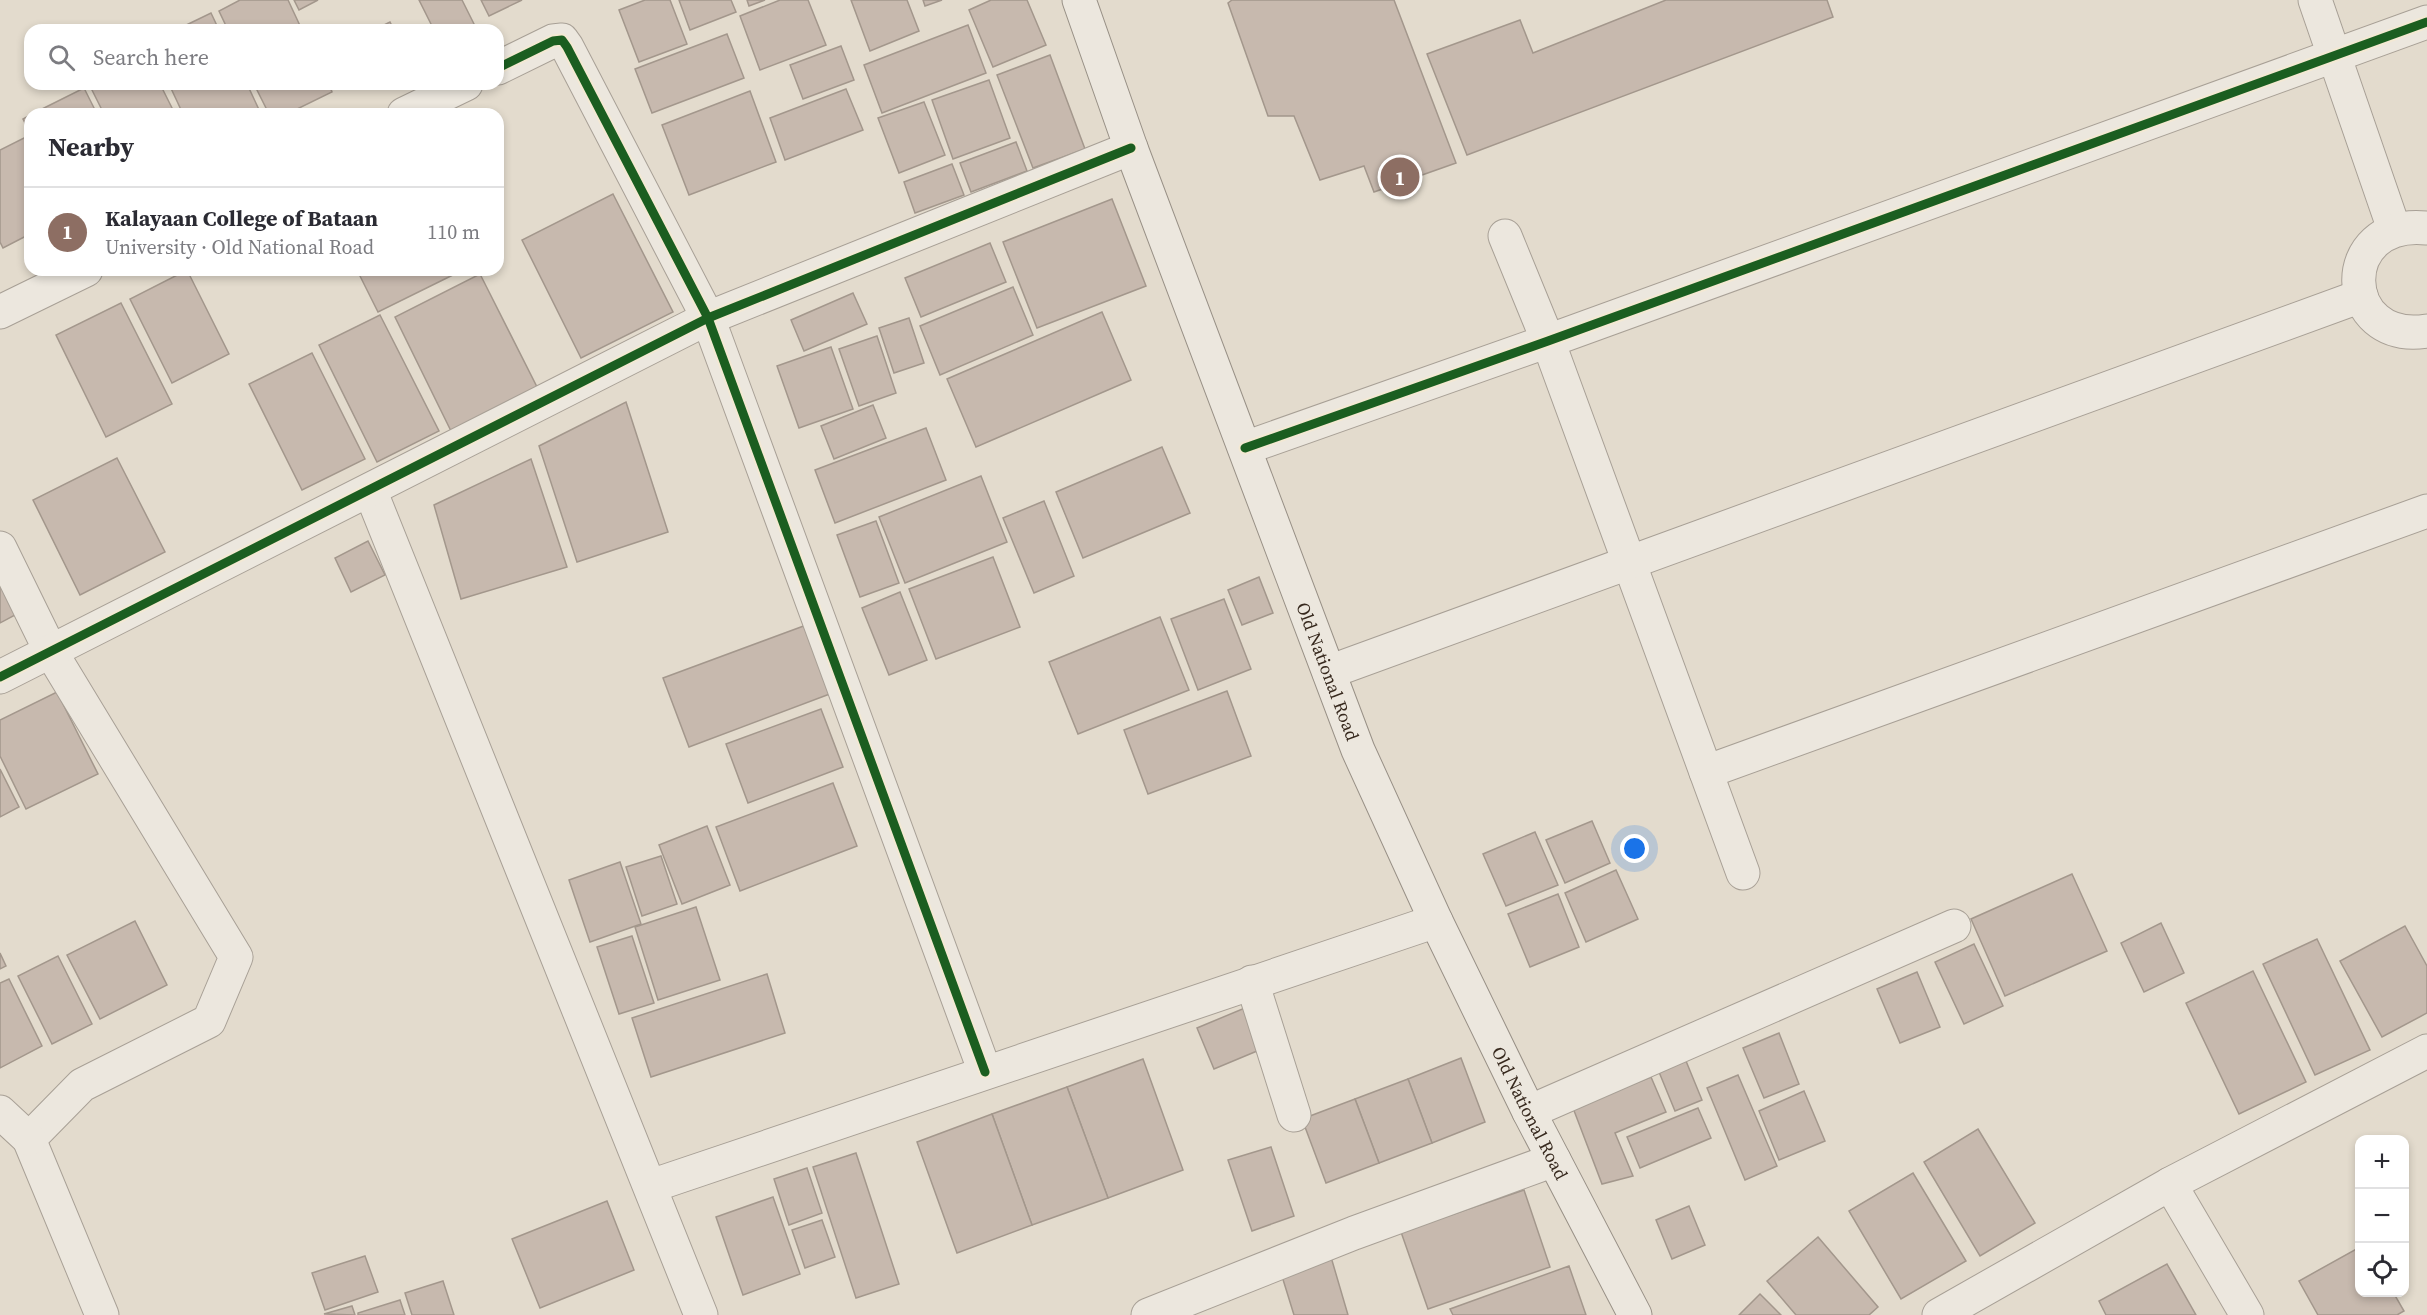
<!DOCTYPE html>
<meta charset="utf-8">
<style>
body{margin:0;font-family:"Source Serif 4",serif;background:#f2f2f3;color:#2b2b33}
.controls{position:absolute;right:18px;bottom:18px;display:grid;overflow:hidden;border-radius:12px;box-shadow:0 3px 9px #0003}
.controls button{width:54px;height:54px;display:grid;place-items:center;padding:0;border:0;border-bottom:2px solid #e1e1e2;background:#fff;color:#2b2b33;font:30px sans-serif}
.you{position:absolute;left:1635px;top:849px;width:21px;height:21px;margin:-15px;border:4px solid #fff;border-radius:50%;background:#1a73e8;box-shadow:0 0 0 9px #1a73e833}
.badge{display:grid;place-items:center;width:39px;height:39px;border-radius:50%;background:#73675b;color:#fff;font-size:20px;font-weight:700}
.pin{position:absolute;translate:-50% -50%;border:3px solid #fff;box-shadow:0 2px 6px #0006}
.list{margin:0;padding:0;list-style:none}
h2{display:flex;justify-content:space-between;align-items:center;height:78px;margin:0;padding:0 24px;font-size:26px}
h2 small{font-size:20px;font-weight:400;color:#7c7c81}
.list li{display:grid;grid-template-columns:39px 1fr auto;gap:18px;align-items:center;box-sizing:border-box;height:90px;padding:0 24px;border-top:2px solid #e1e1e2}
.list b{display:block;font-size:22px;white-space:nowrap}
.list p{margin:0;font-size:20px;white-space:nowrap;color:#7c7c81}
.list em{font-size:20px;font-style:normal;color:#7c7c81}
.icon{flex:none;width:33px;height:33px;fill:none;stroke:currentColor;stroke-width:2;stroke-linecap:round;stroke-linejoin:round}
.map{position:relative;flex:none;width:2427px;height:1315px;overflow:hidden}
.search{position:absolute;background:#fff;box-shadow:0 3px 9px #0003;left:24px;top:24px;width:480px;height:66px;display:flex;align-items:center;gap:15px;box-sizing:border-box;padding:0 21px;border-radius:18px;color:#7c7c81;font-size:22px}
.panel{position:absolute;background:#fff;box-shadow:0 3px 9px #0003;left:24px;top:108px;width:480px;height:168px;border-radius:18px}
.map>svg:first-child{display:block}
.building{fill:#c7b9ae;stroke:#a3978c;stroke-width:1.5}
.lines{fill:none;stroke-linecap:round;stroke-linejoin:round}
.minor-casing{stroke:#a8a096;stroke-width:35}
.secondary-casing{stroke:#989086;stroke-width:35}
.minor{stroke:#ece7de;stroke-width:33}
.secondary{stroke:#ece7de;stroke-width:33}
.cycleway-casing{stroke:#f4e9d3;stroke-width:13}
.cycleway{stroke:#1b5e20;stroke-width:9}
.labels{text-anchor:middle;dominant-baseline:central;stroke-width:4.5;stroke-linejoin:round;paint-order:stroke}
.street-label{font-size:18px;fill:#37291e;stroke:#f4e9d3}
</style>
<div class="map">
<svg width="2427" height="1315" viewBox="0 0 2427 1315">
<rect width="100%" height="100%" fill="#e3dbcd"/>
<g class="building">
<polygon points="240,0 288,0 302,30 228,30 219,11"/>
<polygon points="294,0 318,0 299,10"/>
<polygon points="419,0 462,0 477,30 434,30"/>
<polygon points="481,0 522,0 489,16"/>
<polygon points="645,0 670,0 687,44 639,62 619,10"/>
<polygon points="679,0 731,0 736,12 690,30"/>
<polygon points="747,0 765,0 749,6"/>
<polygon points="780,0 808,0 826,45 760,70 740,16"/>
<polygon points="851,0 907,0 919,31 870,51"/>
<polygon points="923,0 942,0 925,6"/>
<polygon points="991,0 1027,0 1046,45 993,67 969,10"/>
<polygon points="1232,0 1394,0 1456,163 1374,192 1364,166 1320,180 1294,116 1268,116 1228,3"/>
<polygon points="1666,0 1827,0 1833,17 1467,155 1427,54 1520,20 1533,53"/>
<polygon points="211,13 219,30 176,30"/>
<polygon points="390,22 394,30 374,30"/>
<polygon points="968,25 986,73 882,113 864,65"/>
<polygon points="727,34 744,78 652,113 635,69"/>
<polygon points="841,46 854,80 803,99 790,65"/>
<polygon points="1050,55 1085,149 1033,168 997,75"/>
<polygon points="989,80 1010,138 953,159 932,100"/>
<polygon points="89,84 160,84 175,114 104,114"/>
<polygon points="169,84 247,84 261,114 183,114"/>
<polygon points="254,84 329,84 332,92 287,114 269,114"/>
<polygon points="84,88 97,114 32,114"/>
<polygon points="846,89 863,130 785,160 770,118"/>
<polygon points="750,91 776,162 689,195 662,125"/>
<polygon points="924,102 945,155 899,173 878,118"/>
<polygon points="30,115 30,133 23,119"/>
<polygon points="26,137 30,144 30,234 3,248 0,242 0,150"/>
<polygon points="1016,142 1027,171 971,192 960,163"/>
<polygon points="952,164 964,195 915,213 904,182"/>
<polygon points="613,194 673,312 581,358 522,240"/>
<polygon points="1112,199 1146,286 1037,328 1003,242"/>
<polygon points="990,243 1006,282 921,317 905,278"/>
<polygon points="187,270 229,354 172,383 130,299"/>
<polygon points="357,270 463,270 378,312"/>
<polygon points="480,274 537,387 451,431 395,317"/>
<polygon points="1013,287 1033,335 940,375 920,326"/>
<polygon points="853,293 867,324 804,351 791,320"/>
<polygon points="121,303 172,404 106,437 56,335"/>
<polygon points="1102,312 1131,380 976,447 947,379"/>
<polygon points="380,315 439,431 377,462 319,345"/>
<polygon points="909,318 924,363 894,373 879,328"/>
<polygon points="877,336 896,393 859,406 839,349"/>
<polygon points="831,347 853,409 799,428 777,366"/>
<polygon points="312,353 365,459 302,490 249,384"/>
<polygon points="626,402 668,532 577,562 539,446"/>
<polygon points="873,405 886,438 834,459 821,426"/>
<polygon points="926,428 946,480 835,523 815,470"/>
<polygon points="1162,447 1190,513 1083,558 1056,492"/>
<polygon points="117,458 165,552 80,595 33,500"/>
<polygon points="531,459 567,567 461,599 434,505"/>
<polygon points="981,476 1007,542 905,583 879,517"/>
<polygon points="1044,501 1074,576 1034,593 1003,518"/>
<polygon points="876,521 899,583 860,597 837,535"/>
<polygon points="368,541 385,575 351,592 335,558"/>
<polygon points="993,557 1020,627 936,659 909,589"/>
<polygon points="1259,577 1273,613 1242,625 1228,590"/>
<polygon points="0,580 17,614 0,623"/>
<polygon points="900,592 927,660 889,675 862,608"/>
<polygon points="1224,599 1251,669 1198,690 1171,619"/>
<polygon points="1160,617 1189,690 1078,734 1049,662"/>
<polygon points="809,624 835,692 689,747 663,678"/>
<polygon points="1227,691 1251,756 1148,794 1124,730"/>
<polygon points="57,692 98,774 26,809 0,756 0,720"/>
<polygon points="821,709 843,767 748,803 726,744"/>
<polygon points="0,769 19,807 0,817"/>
<polygon points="833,783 857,846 740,891 716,827"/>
<polygon points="1592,821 1610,863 1565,883 1546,840"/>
<polygon points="707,826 730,885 682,904 659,845"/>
<polygon points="1535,832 1558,885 1506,906 1483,854"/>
<polygon points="661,856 677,904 642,916 626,867"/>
<polygon points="620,862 641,924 590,942 569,880"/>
<polygon points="1616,870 1638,919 1586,942 1565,893"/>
<polygon points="2072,874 2107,951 2005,996 1971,919"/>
<polygon points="1558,894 1579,947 1530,967 1508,914"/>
<polygon points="696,907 720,980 658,1000 635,927"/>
<polygon points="135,921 167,985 100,1019 67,955"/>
<polygon points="2161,923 2184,973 2144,992 2121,943"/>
<polygon points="2405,926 2427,966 2427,1013 2382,1037 2340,961"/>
<polygon points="632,936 654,1003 619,1014 597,947"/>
<polygon points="2317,939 2370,1050 2315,1075 2263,964"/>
<polygon points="1974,944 2003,1006 1964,1024 1935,962"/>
<polygon points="0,953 6,966 0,969"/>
<polygon points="58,956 92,1024 52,1044 18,976"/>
<polygon points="2253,971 2306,1082 2239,1114 2186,1003"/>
<polygon points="1917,972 1940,1027 1900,1043 1877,989"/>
<polygon points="767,974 785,1033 651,1077 632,1018"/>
<polygon points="9,979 42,1046 0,1068 0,983"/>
<polygon points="1252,1005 1269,1046 1214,1069 1197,1028"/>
<polygon points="1779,1033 1799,1084 1764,1098 1743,1048"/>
<polygon points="1461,1058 1485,1122 1432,1143 1408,1079"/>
<polygon points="1143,1059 1183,1170 1108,1198 1067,1087"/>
<polygon points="1686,1061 1702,1100 1675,1111 1659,1072"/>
<polygon points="1738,1075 1777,1166 1745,1180 1707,1088"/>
<polygon points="1651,1077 1666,1112 1615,1133 1633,1176 1602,1184 1573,1108"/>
<polygon points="1408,1079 1432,1143 1379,1163 1355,1099"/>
<polygon points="1067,1087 1108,1198 1032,1225 992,1114"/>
<polygon points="1804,1091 1825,1141 1779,1160 1759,1111"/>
<polygon points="1355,1099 1379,1163 1326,1183 1302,1119"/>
<polygon points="1698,1108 1711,1138 1640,1168 1627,1137"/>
<polygon points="992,1114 1032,1225 957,1253 917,1142"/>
<polygon points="1978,1129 2035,1223 1980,1256 1924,1162"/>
<polygon points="1271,1147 1294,1216 1252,1231 1228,1160"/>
<polygon points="856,1153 899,1284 856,1298 813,1167"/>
<polygon points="807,1168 822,1213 789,1225 774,1179"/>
<polygon points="1913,1173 1966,1261 1901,1299 1849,1211"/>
<polygon points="1524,1190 1550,1267 1428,1309 1401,1232"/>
<polygon points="773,1197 800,1274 743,1295 716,1217"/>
<polygon points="607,1201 634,1270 540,1308 512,1239"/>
<polygon points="1689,1206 1705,1245 1672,1259 1656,1220"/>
<polygon points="822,1220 835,1257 805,1268 792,1230"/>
<polygon points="1818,1237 1878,1307 1869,1315 1796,1315 1767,1281"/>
<polygon points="2360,1247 2360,1292 2393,1292 2404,1311 2397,1315 2318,1315 2299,1281"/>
<polygon points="365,1256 378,1292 325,1310 312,1273"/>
<polygon points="1331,1257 1348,1315 1294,1315 1281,1273"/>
<polygon points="2167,1264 2196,1315 2106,1315 2099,1301"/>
<polygon points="1569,1266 1586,1315 1453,1315 1450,1309"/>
<polygon points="443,1281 454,1315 412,1315 405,1293"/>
<polygon points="1760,1294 1781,1315 1739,1315"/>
<polygon points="400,1300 405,1315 358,1315 358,1313"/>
<polygon points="352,1306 355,1315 324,1314"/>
</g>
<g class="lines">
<g class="minor-casing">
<g id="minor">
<polyline points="2315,0 2394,229"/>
<polyline points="498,68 553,41 562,40 567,47 708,318 985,1072"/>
<polyline points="404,114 466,84"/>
<path d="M 2427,228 C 2334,218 2338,345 2427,331"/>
<polyline points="1505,236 1548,341 1743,873"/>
<polyline points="0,312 86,270"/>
<polyline points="1245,448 1548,341 2427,22"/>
<polyline points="370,490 701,1315"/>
<polyline points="0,548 51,652 236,957 209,1021 82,1085 29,1139 102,1315"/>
<polyline points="1329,672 2361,296"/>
<polyline points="0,677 708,318 1131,148"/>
<polyline points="1706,772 2427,511"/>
<polyline points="1252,982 1294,1115"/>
<polyline points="0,1112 29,1139"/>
<polyline points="1529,1112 1954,926"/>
<polyline points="2170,1184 2427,1051"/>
<polyline points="651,1186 1436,921"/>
<polyline points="1148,1315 1354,1233 1554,1160"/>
<polyline points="1939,1315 2170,1184 2247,1315"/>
</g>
</g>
<g class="secondary-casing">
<g id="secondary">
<path id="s1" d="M 1079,0 L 1131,148 L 1358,750 L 1436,921 L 1529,1112 L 1635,1315"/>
</g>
</g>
<use href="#minor" class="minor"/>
<use href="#secondary" class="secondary"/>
<g class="cycleway-casing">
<g id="cycleway">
<polyline points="498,68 553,41 562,40 567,47 708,318 985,1072"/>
<polyline points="1245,448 1548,341 2427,22"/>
<polyline points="0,677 708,318 1131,148"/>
</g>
</g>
<use href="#cycleway" class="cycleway"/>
</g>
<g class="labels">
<g class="street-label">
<text stroke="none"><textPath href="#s1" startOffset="716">Old National Road</textPath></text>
<text stroke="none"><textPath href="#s1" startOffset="1202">Old National Road</textPath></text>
</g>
</g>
</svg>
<div class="controls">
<button>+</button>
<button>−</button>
<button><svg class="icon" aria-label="locate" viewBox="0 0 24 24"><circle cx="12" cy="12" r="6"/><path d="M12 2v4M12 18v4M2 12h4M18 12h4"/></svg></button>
</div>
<div class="you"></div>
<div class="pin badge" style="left:1400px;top:177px;background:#8d6e63">1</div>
<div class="search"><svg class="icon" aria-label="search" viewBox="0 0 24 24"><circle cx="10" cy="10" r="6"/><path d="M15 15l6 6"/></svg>Search here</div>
<section class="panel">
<h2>Nearby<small></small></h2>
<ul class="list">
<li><span class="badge" style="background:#8d6e63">1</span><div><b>Kalayaan College of Bataan</b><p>University · Old National Road</p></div><em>110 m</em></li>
</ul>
</section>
</div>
